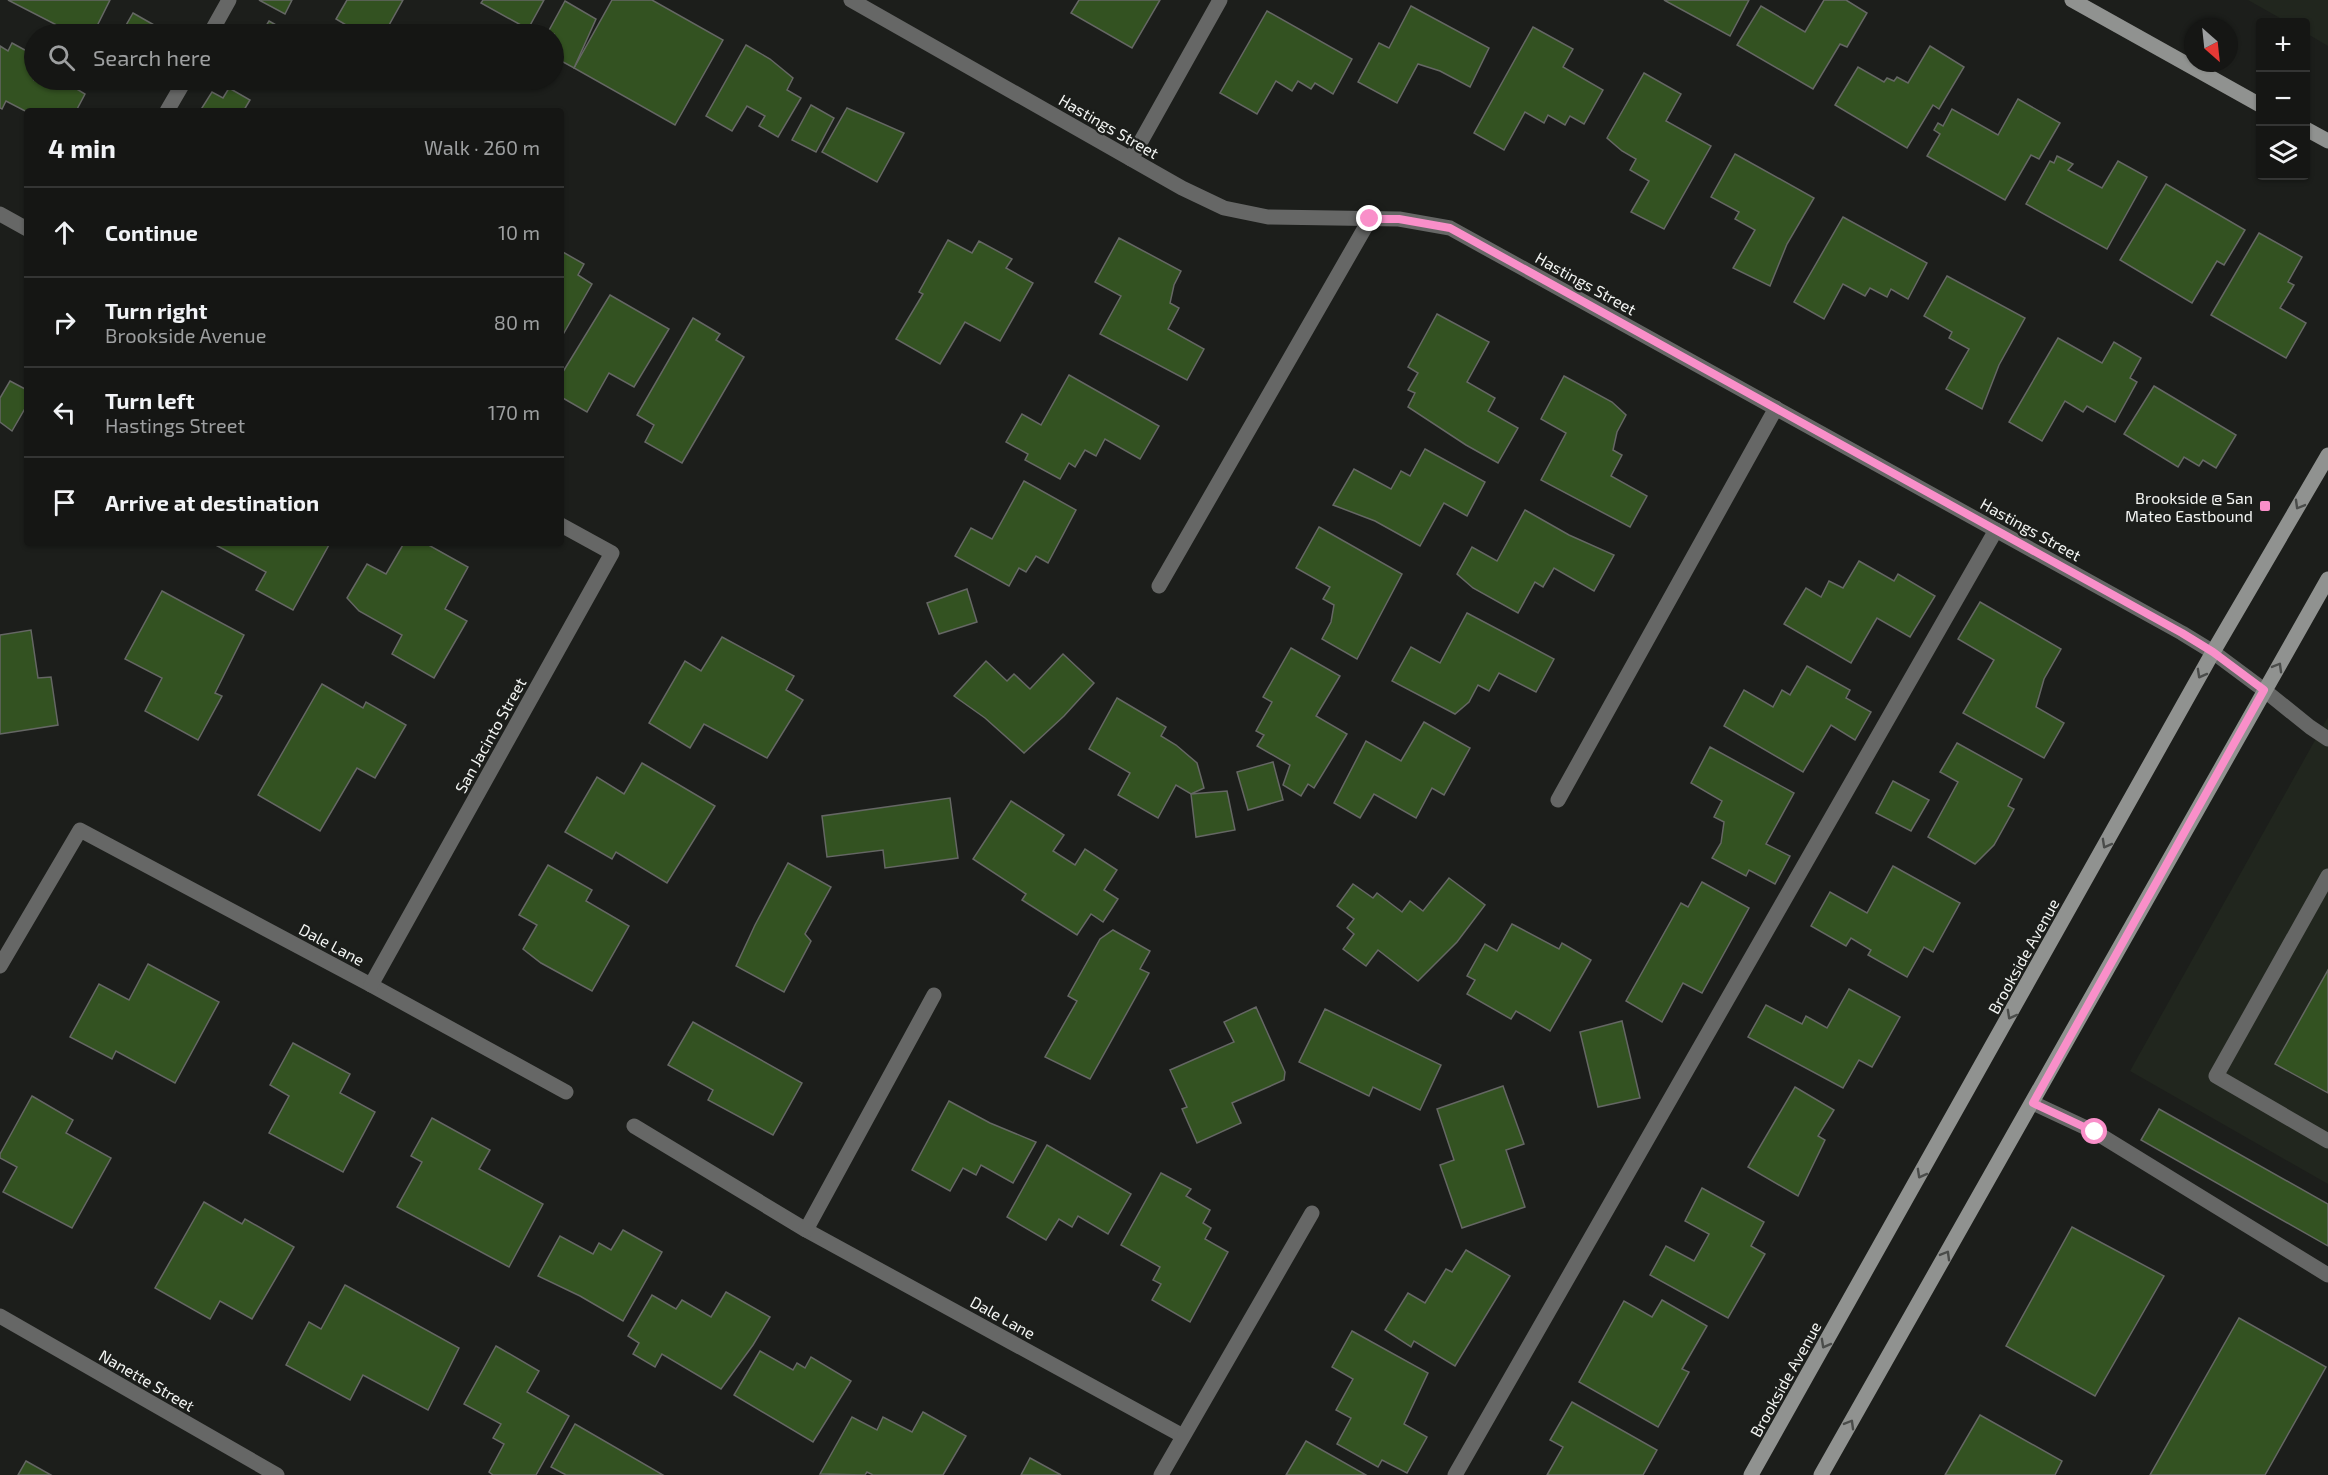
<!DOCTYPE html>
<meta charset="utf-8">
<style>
body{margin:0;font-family:"Exo 2",sans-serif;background:#222322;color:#f1f3f6}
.controls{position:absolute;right:18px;top:18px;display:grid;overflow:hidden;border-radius:6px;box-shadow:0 2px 4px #0004}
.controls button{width:54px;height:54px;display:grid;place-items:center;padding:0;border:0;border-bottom:2px solid #343534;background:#151614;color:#f1f3f6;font:30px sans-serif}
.compass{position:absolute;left:2184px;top:18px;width:54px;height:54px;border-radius:50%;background:#151614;box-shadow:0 2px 4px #0004;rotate:153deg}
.stop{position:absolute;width:18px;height:18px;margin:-14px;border:4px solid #f98fc9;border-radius:50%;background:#fff}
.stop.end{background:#f98fc9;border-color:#fff;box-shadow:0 2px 6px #0008}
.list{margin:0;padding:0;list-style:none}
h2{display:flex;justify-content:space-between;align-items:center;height:78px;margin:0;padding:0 24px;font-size:26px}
h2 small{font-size:20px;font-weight:400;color:#9d9fa0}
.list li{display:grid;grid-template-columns:39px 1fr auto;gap:18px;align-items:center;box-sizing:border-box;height:90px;padding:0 24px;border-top:2px solid #343534}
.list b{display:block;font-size:22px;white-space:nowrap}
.list p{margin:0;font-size:20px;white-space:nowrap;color:#9d9fa0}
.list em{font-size:20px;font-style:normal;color:#9d9fa0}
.icon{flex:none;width:33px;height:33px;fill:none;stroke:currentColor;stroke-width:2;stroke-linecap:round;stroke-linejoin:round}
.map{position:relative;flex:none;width:2328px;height:1475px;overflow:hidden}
.search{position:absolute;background:#151614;box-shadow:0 2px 4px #0004;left:24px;top:24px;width:540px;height:66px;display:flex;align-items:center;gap:15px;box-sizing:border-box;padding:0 21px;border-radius:33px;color:#9d9fa0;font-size:22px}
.panel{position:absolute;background:#151614;box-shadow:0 2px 4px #0004;left:24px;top:108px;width:540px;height:438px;border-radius:6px}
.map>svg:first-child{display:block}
.built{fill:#21261e}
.building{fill:#335221;stroke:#656764;stroke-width:1.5}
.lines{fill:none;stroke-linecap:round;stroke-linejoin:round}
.lane{stroke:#666766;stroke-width:15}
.street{stroke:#666766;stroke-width:15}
.secondary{stroke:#909290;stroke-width:15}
.oneway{stroke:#4a4c4a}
.route{stroke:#f98fc9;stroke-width:8}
.poi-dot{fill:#f98fc9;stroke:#1c1e1b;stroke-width:2}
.labels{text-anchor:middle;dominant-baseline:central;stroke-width:4.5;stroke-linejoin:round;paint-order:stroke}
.street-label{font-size:16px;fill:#f2f4f2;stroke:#1c1e1b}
.poi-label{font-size:16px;fill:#f2f4f2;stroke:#1c1e1b;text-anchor:end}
</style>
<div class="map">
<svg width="2328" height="1475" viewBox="0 0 2328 1475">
<rect width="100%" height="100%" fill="#1c1e1b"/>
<g class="built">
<polygon points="2248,0 2328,0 2328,46 2306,33 2306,22 2287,22"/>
<polygon points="2328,717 2328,1184 2130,1071"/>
</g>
<g class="building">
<polygon points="8,0 110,0 93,34 74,34"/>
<polygon points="259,0 292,0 285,14"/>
<polygon points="347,0 403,0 384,34 361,34 336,19"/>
<polygon points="483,0 544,0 528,29 481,3"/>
<polygon points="612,0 652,0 723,40 675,125 574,68"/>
<polygon points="1079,0 1160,0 1132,48 1071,13"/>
<polygon points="1664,0 1749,0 1730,36"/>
<polygon points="1824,0 1846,0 1867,13 1847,47 1840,44 1813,89 1737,45 1761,6 1805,32"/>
<polygon points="565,1 596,19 574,68 554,57 554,34 547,34"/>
<polygon points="1411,6 1489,48 1470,87 1440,71 1418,64 1397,103 1358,82 1379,43 1389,48"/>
<polygon points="1267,11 1352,59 1333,94 1315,83 1311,89 1298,81 1292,91 1276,81 1257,114 1220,93"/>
<polygon points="133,13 170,34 121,34"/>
<polygon points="269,21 292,34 261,34"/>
<polygon points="1533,27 1573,49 1563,67 1603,90 1584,124 1570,116 1565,125 1548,115 1544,123 1525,112 1504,150 1474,133"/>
<polygon points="12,43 34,55 34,80 62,80 85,94 76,111 27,112 6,101 2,109 0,108 0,46 8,51"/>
<polygon points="746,45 770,59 793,78 787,90 801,98 778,137 759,126 765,116 747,106 732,131 706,116"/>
<polygon points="1930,46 1964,67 1939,109 1933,105 1907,148 1835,105 1858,67 1884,82 1887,78 1894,81 1897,77 1908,83"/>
<polygon points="1644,73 1681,94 1666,121 1711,146 1664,229 1631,212 1649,181 1630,170 1636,159 1622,151 1607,138"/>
<polygon points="229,88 250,100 244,110 246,111 200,111 212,92 223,98"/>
<polygon points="2018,99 2060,123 2039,159 2031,155 2005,200 1927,156 1940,134 1934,130 1938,123 1943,126 1952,109 1998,135"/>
<polygon points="811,105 834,118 816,152 792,140"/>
<polygon points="847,108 904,133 877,182 822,152"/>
<polygon points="1735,154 1814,198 1787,244 1770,286 1733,268 1755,230 1735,219 1739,212 1711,197"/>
<polygon points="2057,156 2073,164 2068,170 2102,188 2118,161 2147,177 2107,249 2026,204 2050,161 2054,163"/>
<polygon points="2166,184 2245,230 2224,265 2217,261 2192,303 2120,260"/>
<polygon points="1843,217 1927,263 1908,299 1891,289 1887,297 1870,288 1865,296 1843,284 1824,319 1794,302"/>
<polygon points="2259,233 2302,257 2288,282 2294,285 2280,308 2306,323 2286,358 2211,315"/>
<polygon points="1119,238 1181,271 1174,285 1170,303 1179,308 1168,329 1204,349 1187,380 1100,334 1121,296 1095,282"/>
<polygon points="948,240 972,253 979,241 1012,259 1006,268 1033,283 1000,341 965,322 940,364 896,339 923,294 919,292"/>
<polygon points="561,251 584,264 578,275 592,284 561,338"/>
<polygon points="1947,276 2025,318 1999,365 1982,409 1946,389 1969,349 1949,338 1952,332 1924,316"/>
<polygon points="610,295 669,329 634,387 609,373 587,412 561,397 561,375"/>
<polygon points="1437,314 1489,342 1467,382 1495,398 1488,411 1518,428 1498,463 1466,445 1408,407 1415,393 1408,390 1418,373 1408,367"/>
<polygon points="693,318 720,334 716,340 744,357 682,463 645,442 654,425 637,415"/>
<polygon points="2058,338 2102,363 2114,342 2141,358 2130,378 2137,382 2115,422 2087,406 2083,412 2065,401 2042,441 2009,422"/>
<polygon points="1069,375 1159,426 1140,459 1105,439 1096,456 1085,450 1075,467 1069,463 1060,479 1025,460 1028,454 1006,442 1022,414 1041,425"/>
<polygon points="1564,376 1612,402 1626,415 1617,432 1613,450 1622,455 1611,476 1647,496 1630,527 1541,480 1566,433 1541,419"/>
<polygon points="10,381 27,390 27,405 12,431 0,422 0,398"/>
<polygon points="2154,386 2236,435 2216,468 2203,460 2199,466 2184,457 2178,467 2124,434"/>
<polygon points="1425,449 1485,482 1467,516 1444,503 1420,546 1375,521 1333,505 1354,469 1391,489 1401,471 1410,476"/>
<polygon points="1024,481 1076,510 1048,563 1036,556 1026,572 1019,568 1009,586 955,556 971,528 992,539"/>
<polygon points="1525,510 1569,535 1614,555 1594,591 1554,568 1543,587 1535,582 1518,613 1473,588 1457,574 1472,547 1497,561"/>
<polygon points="1319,527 1402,574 1357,659 1322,639 1331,622 1334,605 1323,599 1330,587 1296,568"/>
<polygon points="212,543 330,543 293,610 256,590 266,572"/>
<polygon points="404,543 425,543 468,567 445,609 467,621 434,678 392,654 402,635 359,611 347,598 367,564 386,574"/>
<polygon points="1859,561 1894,581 1898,574 1935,596 1910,637 1877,618 1851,663 1784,624 1806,588 1821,597 1829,581 1843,588"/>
<polygon points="967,589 977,622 939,634 927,603"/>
<polygon points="162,591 244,635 215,693 222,696 198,740 145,711 162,678 125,659"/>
<polygon points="1980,602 2061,649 2044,679 2036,707 2064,723 2044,758 1963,713 1994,660 1958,639"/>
<polygon points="1467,613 1554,659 1536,692 1499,673 1489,691 1478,685 1469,702 1455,714 1392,681 1411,647 1440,663"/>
<polygon points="31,630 38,678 51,677 58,725 0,734 0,635"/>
<polygon points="722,637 794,676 786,690 803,700 767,758 704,724 690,748 649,723 685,661 701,671"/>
<polygon points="1291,648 1340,676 1316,716 1347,734 1314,788 1308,784 1301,796 1283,785 1290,765 1257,746 1264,735 1256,731 1272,702 1263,697"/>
<polygon points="1063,654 1094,683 1064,716 1024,753 985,718 954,696 986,661 1007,681 1014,674 1030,689"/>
<polygon points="1807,666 1850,690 1846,698 1871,712 1855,740 1831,725 1803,772 1724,726 1744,690 1773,707 1782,690 1790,695"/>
<polygon points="322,684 363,708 366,702 406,725 375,778 357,768 320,831 258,795"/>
<polygon points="1117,698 1166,727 1161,736 1176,745 1197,763 1204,788 1191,794 1176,785 1158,818 1118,795 1130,773 1089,749"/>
<polygon points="1424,722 1470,748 1444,795 1432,788 1416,818 1374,794 1360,818 1334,803 1366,741 1401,761"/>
<polygon points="1957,743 2022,779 2008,806 2014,809 1994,845 1975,864 1928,837 1958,782 1940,772"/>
<polygon points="1710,747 1794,793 1766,844 1790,856 1775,884 1749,870 1746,876 1712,858 1721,843 1724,822 1714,817 1722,801 1691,783"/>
<polygon points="1273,762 1283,800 1248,810 1237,772"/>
<polygon points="642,763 715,806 667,883 616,852 612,859 565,832 597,777 624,794"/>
<polygon points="1893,781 1929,800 1911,831 1876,813"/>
<polygon points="1227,791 1235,830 1196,837 1191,794"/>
<polygon points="950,798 958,858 885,868 883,850 827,857 822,816"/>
<polygon points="1011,801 1064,835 1053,851 1075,865 1085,849 1117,870 1104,890 1118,899 1103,922 1091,914 1077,935 1022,900 1026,894 973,859"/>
<polygon points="788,863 831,887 805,934 811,941 784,992 736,966 755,925"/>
<polygon points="548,865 592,890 586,901 629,926 592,991 541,963 523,949 537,925 519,915"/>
<polygon points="1893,866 1960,903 1933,952 1924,947 1907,977 1868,955 1871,950 1851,938 1846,946 1811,926 1830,892 1867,913"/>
<polygon points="1449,878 1485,905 1457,942 1418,981 1378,950 1366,966 1343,949 1354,934 1347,928 1354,919 1337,906 1353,884 1373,898 1377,893 1402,912 1410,901 1423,911"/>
<polygon points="1702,882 1749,908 1702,993 1683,983 1662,1022 1626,1001 1681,903 1688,907"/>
<polygon points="1512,924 1559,949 1562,943 1591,960 1550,1031 1516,1011 1511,1019 1467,994 1475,980 1467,976 1485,944 1497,951"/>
<polygon points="1113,930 1150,951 1140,969 1149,973 1090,1079 1045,1057 1077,1001 1068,996 1100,939"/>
<polygon points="148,964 219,1002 175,1083 116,1051 112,1059 70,1037 99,984 129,1000"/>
<polygon points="2328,970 2328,1093 2275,1064"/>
<polygon points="1849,989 1900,1017 1872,1067 1859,1060 1843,1088 1748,1037 1766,1005 1802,1024 1806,1016 1827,1028"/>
<polygon points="1256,1007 1285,1072 1284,1080 1232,1103 1241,1123 1197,1143 1182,1109 1187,1107 1170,1070 1234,1042 1224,1022"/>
<polygon points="1325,1009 1441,1065 1420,1110 1373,1087 1369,1096 1299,1062"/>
<polygon points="1622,1021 1640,1098 1598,1107 1580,1032"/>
<polygon points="693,1022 802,1083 773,1135 708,1100 713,1090 668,1065"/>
<polygon points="293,1043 350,1074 340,1093 375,1112 343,1172 269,1133 289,1096 270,1085"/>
<polygon points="1503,1086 1524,1144 1506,1150 1525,1207 1462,1228 1440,1165 1454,1160 1437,1109"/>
<polygon points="1795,1087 1834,1110 1818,1136 1825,1140 1798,1196 1748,1167"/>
<polygon points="32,1096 73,1120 66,1133 111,1158 72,1228 3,1192 17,1167 0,1158 0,1154"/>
<polygon points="949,1101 990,1123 1036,1142 1013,1183 981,1165 976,1175 963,1168 950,1191 912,1170"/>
<polygon points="2159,1109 2328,1204 2328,1246 2141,1140"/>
<polygon points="432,1118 490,1150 479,1169 543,1204 509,1267 397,1207 422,1162 411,1156"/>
<polygon points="1047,1145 1131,1194 1108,1234 1078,1216 1072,1227 1059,1219 1046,1240 1007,1217"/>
<polygon points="1161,1173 1191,1189 1186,1196 1210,1210 1203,1223 1211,1228 1205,1239 1228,1252 1190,1322 1152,1300 1161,1284 1153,1280 1160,1267 1121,1245"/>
<polygon points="1702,1188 1764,1222 1751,1246 1765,1254 1728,1318 1650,1275 1666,1246 1694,1261 1709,1234 1685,1221"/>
<polygon points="204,1202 242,1224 245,1219 294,1247 252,1319 220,1301 210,1319 155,1288"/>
<polygon points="2072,1227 2164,1276 2095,1396 2006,1346"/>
<polygon points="623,1230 662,1252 623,1321 580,1296 538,1276 560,1236 593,1254 599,1243 611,1250"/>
<polygon points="1466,1250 1510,1276 1455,1366 1414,1341 1411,1347 1385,1330 1408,1293 1425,1303 1446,1269 1452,1272"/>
<polygon points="345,1285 459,1348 428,1410 363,1375 350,1400 286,1365 309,1322 321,1329"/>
<polygon points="726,1292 770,1317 753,1345 721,1389 662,1354 655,1367 633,1354 639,1343 628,1336 652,1295 676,1309 682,1300 711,1317"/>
<polygon points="1662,1300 1707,1326 1682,1369 1689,1372 1658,1427 1579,1382 1624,1301 1652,1317"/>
<polygon points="2239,1318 2326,1367 2265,1475 2150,1475"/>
<polygon points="1352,1331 1428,1373 1404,1424 1427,1437 1407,1473 1382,1460 1378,1467 1337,1444 1351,1418 1336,1410 1353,1379 1332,1367"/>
<polygon points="496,1346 539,1371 527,1392 569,1416 536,1475 493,1475 489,1472 504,1444 493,1438 501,1424 464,1404"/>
<polygon points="760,1351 793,1370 797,1363 805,1368 811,1357 851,1381 813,1442 734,1395"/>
<polygon points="1572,1402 1657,1450 1643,1475 1547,1475 1563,1447 1550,1440"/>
<polygon points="923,1412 966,1436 943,1475 873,1475 867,1472 865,1475 820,1474 852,1417 877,1430 883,1417 912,1432"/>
<polygon points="1980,1415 2062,1461 2055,1475 1945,1475"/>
<polygon points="575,1424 663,1475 566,1475 551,1467"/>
<polygon points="1306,1441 1366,1475 1286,1475"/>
<polygon points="1030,1458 1061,1475 1021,1475"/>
<polygon points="26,1461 51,1475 18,1475"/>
</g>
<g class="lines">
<g class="lane">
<polyline points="210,34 229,0"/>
<polyline points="167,111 185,80"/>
<polyline points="1131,159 1220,0"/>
<polyline points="2264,690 2310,727 2328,739"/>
<polyline points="2328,876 2216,1076 2328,1141"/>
<polyline points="2033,1103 2095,1132 2328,1275"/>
<polyline points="1455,1475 1996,530"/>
</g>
<g class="street">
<polyline points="851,0 1182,188 1224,208 1268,217 1399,219 1450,228 2182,633 2213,652 2264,690"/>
<polyline points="0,214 27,229"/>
<polyline points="1159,586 1370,219"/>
<polyline points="1558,800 1776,408"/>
<polyline points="0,966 80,830 371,985 566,1092"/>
<polyline points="371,985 612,553 561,525"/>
<polyline points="634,1126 806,1230 1183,1436"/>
<polyline points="806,1230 934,995"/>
<polyline points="0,1316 277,1475"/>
<polyline points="1161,1475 1312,1213"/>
</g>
<g class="secondary">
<polyline points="2072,0 2260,105"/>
<polyline points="2306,129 2328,141"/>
<polyline points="1751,1475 2213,652 2328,455"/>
<polyline points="1821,1475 2328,579"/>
</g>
</g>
<defs><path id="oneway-chevron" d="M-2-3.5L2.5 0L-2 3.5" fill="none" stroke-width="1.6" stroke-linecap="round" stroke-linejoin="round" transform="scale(1.5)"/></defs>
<g class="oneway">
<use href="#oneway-chevron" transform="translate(2299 505) rotate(120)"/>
<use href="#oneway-chevron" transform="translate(2278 667) rotate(-60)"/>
<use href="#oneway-chevron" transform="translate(2201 674) rotate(119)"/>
<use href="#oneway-chevron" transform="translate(2106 844) rotate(119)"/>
<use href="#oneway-chevron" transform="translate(2011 1015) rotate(119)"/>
<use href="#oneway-chevron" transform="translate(1921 1174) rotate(119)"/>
<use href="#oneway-chevron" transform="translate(1946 1255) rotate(-60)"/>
<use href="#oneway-chevron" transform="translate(1825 1344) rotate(119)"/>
<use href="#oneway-chevron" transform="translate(1850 1424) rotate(-60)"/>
</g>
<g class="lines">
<polyline class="route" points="1370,219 1399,219 1450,228 2182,633 2213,652 2264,690 2033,1103 2095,1132"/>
</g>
<rect class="poi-dot" x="2259" y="500" width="12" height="12" rx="3"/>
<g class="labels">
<g class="street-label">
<text transform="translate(1109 126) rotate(30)">Hastings Street</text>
<text transform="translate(1586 283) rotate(29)">Hastings Street</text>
<text transform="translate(2031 529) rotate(29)">Hastings Street</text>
<text transform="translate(490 735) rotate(-61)">San Jacinto Street</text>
<text transform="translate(332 944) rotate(28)">Dale Lane</text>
<text transform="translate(2023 956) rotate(-61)">Brookside Avenue</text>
<text transform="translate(1003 1317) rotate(29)">Dale Lane</text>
<text transform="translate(1785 1379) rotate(-61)">Brookside Avenue</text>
<text transform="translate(147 1380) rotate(30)">Nanette Street</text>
</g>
<g class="poi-label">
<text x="2253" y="497">Brookside @ San<tspan x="2253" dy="18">Mateo Eastbound</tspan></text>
</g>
</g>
</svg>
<div class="controls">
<button>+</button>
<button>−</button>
<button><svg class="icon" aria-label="layers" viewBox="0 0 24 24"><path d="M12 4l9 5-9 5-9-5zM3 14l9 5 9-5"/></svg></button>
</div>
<svg class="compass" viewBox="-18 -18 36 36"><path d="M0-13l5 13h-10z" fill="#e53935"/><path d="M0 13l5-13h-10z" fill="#9d9fa0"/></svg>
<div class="stop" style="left:2095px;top:1132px"></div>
<div class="stop end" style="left:1370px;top:219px"></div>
<div class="search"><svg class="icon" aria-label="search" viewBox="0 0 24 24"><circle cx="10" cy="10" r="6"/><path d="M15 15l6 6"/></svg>Search here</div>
<section class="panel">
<h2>4 min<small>Walk · 260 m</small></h2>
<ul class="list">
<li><svg class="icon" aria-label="ahead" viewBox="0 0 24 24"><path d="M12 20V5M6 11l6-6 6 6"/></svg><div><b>Continue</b></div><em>10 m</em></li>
<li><svg class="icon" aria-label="right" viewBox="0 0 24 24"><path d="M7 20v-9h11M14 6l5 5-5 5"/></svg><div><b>Turn right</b><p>Brookside Avenue</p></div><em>80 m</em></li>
<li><svg class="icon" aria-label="left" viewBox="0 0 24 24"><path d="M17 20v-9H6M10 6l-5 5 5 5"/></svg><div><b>Turn left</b><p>Hastings Street</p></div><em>170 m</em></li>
<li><svg class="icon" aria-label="arrive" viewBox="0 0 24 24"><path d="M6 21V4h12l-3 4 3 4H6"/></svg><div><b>Arrive at destination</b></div></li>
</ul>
</section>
</div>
